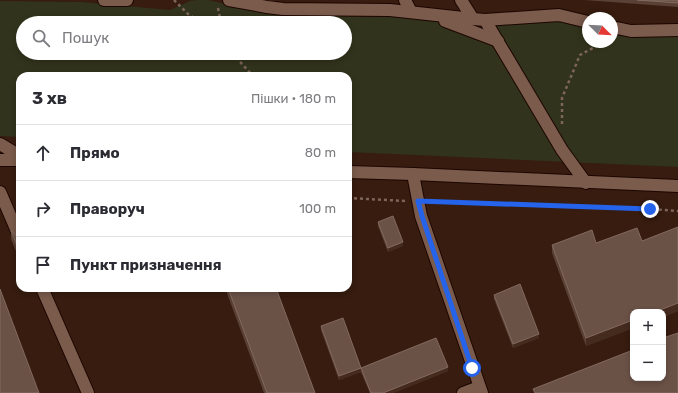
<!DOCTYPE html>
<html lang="uk">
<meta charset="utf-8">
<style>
body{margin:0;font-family:Rubik,sans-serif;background:#f7f7f7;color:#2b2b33}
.controls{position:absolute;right:12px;bottom:12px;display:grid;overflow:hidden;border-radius:8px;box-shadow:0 2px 6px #0003}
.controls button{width:36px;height:36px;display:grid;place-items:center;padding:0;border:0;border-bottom:1px solid #e1e1e2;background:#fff;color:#2b2b33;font:20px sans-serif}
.compass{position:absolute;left:582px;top:12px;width:36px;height:36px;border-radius:50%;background:#fff;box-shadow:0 2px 6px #0003;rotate:114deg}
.stop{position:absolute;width:12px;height:12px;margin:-9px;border:3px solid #2563eb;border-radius:50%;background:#fff}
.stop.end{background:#2563eb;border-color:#fff;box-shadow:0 1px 4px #0008}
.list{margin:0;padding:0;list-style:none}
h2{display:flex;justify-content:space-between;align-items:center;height:52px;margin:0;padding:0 16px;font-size:17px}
h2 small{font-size:13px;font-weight:400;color:#7c7c81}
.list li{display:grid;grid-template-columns:26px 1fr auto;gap:12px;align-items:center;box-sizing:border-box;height:56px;padding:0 16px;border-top:1px solid #e1e1e2}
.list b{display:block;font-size:15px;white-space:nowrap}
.list em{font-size:13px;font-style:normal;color:#7c7c81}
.icon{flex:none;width:22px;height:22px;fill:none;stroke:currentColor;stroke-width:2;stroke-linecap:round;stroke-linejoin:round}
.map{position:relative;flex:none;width:678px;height:393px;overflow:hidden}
.search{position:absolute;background:#fff;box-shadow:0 2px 6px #0003;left:16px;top:16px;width:336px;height:44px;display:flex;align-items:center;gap:10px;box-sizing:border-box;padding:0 14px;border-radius:22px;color:#7c7c81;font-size:15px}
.panel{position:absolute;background:#fff;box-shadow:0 2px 6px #0003;left:16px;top:72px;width:336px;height:220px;border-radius:12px}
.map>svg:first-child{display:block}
.green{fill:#31331c;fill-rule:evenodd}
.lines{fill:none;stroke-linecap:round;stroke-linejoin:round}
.minor-casing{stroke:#1d0600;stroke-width:14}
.path{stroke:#7d655a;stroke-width:2.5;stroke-dasharray:3 3;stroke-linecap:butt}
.minor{stroke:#7b5b4c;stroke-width:12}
.wall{fill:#5a4135}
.shaded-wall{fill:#452a1e}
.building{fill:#6b5247;stroke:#826a5f}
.route{stroke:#2563eb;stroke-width:5}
</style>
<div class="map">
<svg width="678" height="393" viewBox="0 0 678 393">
<rect width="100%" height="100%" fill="#371c0f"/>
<path class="green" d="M 197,0 L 208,0 L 270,14 L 377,17 L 387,14 L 559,18 L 588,26 L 588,42 L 612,42 L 612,32 L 628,37 L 678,35 L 678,167 L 348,152 L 348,76 L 20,76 L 20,137 L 0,136 L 0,1 L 82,2 L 170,10 L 190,1 ZM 23,23 L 345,23 L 345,53 L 23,53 Z"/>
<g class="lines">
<g class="minor-casing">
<g id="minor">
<polyline points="104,0 127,0"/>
<polyline points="229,0 267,7 283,9 390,10 473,19"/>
<polyline points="405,0 411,12"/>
<polyline points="461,0 473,19 485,20 559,15 588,22"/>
<polyline points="485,20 562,150 586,183"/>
<polyline points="445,21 498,41"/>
<polyline points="612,27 631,31 678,30"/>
<polyline points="0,144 20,156"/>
<polyline points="0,160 20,160"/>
<polyline points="348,172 413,174 678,186"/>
<polyline points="413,174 421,216 482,393"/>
<polyline points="0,192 20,238"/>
<polyline points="42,288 88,393"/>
<polyline points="463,393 479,387"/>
</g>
</g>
<g class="path">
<polyline points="174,0 188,14 202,23"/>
<polyline points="218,8 221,23"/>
<polyline points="244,23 252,18"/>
<polyline points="232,53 253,76"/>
<polyline points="562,124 562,98 580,55 604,42"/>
<polyline points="348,198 406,201"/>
<polyline points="431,202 650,209 678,211"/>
</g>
<use href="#minor" class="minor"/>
</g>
<g class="wall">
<polygon points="584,0 678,0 678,7"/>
<polygon points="378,222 403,246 388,252 378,226"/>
<polygon points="678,227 678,311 663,317 633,312 633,328 586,346 552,253 552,245 642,241"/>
<polygon points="11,231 16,236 20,237 20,261 11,239"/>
<polygon points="225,288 276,288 315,393 264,393"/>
<polygon points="494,295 539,338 513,348 494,299"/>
<polygon points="321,326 361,368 448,371 393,393 370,393 361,372 339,380 321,330"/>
</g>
<g class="shaded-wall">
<polygon points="403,242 403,246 388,252 388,248"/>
<polygon points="678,303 678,311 663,317 663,312 655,312"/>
<polygon points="633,320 633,328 586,346 586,338"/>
<polygon points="539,334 539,338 513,348 513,344"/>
<polygon points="448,367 448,371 393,393 383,393"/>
<polygon points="361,368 361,372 339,380 339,376"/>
</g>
<g class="building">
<polygon points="637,0 678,0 678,3"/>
<polygon points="393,216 403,242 388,248 378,222"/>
<polygon points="678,227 678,303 655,312 633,312 633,320 586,338 552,245 592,230 596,243 637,228 642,241"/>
<polygon points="11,231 12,231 16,236 20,237 20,253"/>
<polygon points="520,284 539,334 513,344 494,295"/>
<polygon points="228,288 276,288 315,393 267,393"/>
<polygon points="0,289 39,393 0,393"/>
<polygon points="343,318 361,368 339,376 321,326"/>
<polygon points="678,333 678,393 535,393 533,389 633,350 633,378 663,378 663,338"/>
<polygon points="436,338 448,367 383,393 371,393 361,368"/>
</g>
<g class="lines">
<polyline class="route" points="472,368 422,216 418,201 650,209"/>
</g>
</svg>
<div class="controls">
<button>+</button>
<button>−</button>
</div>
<svg class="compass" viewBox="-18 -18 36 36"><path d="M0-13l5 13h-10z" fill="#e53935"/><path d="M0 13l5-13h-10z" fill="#7c7c81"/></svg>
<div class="stop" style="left:472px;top:368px"></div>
<div class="stop end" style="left:650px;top:209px"></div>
<div class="search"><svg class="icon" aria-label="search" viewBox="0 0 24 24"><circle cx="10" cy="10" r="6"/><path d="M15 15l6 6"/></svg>Пошук</div>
<section class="panel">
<h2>3 хв<small>Пішки · 180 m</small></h2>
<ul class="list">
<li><svg class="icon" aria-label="ahead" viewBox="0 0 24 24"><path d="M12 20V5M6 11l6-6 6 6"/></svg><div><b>Прямо</b></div><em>80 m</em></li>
<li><svg class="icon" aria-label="right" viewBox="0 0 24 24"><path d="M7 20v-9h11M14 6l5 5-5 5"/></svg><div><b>Праворуч</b></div><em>100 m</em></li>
<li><svg class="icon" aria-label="arrive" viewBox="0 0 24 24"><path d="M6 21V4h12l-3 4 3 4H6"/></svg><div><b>Пункт призначення</b></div></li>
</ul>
</section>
</div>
